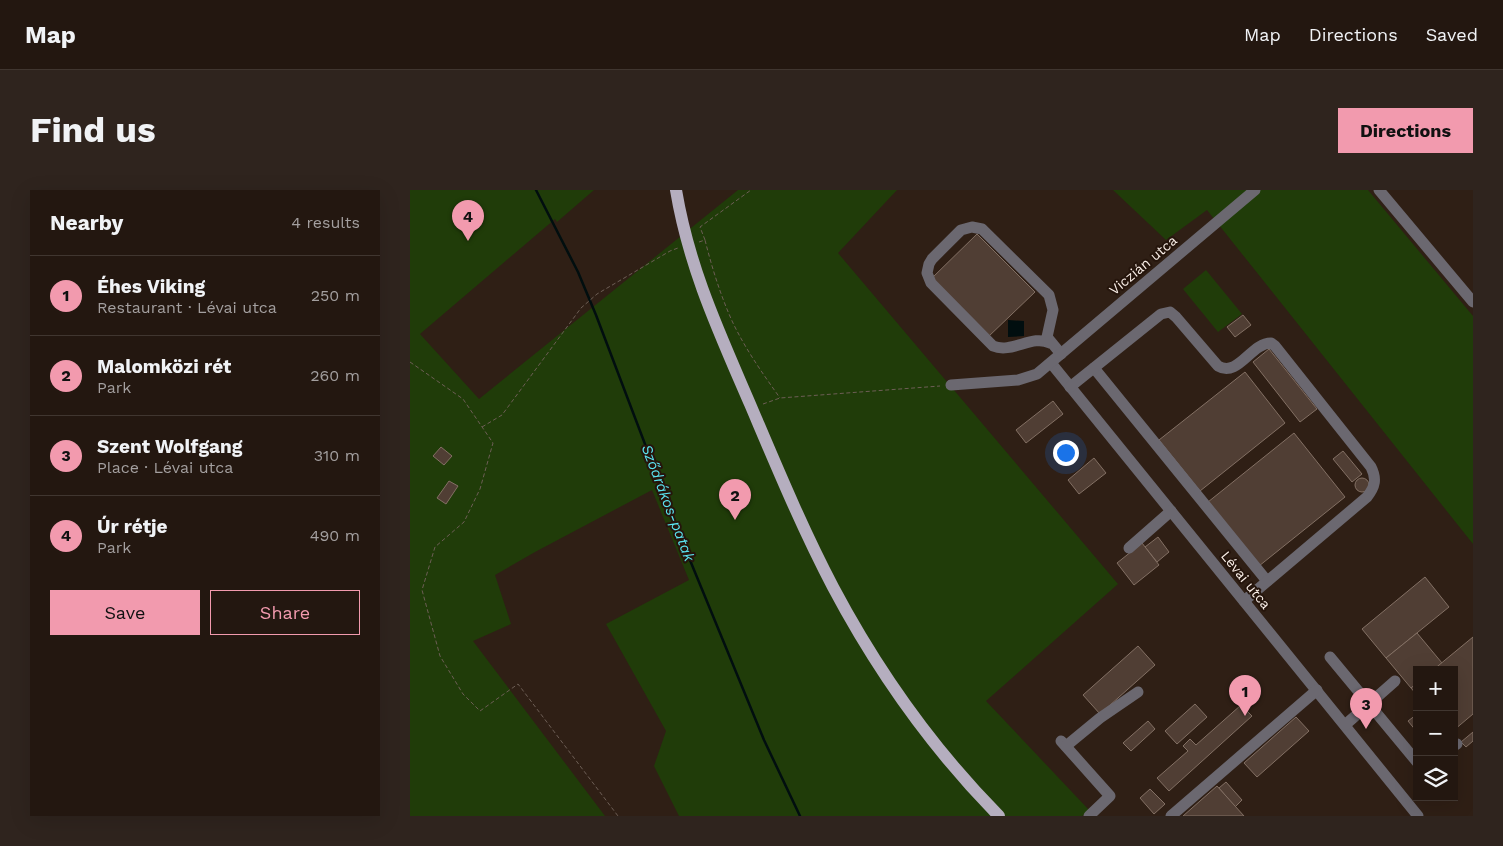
<!DOCTYPE html>
<meta charset="utf-8">
<style>
body{margin:0;font-family:"Work Sans",sans-serif;background:#2f241e;color:#f1f3f6}
.controls{position:absolute;right:15px;bottom:15px;display:grid;overflow:hidden;border-radius:0px;box-shadow:0 5px 20px #0002}
.controls button{width:45px;height:45px;display:grid;place-items:center;padding:0;border:0;border-bottom:1px solid #403630;background:#231710;color:#f1f3f6;font:25px sans-serif}
.you{position:absolute;left:655px;top:262px;width:18px;height:18px;margin:-12px;border:4px solid #fff;border-radius:50%;background:#1a73e8;box-shadow:0 0 0 8px #1a73e833}
.badge{display:grid;place-items:center;width:32px;height:32px;border-radius:50%;background:#f29aae;color:#111;font-size:16px;font-weight:700}
.pin{position:absolute;translate:-50% -41px;filter:drop-shadow(0 1px 2px #0008)}
.pin::after{content:'';position:absolute;top:26px;width:18px;height:15px;background:inherit;clip-path:polygon(0 0,100% 0,50% 100%)}
.list{margin:0;padding:0;list-style:none}
h2{display:flex;justify-content:space-between;align-items:center;height:65px;margin:0;padding:0 20px;font-size:21px}
h2 small{font-size:16px;font-weight:400;color:#a39f9f}
.list li{display:grid;grid-template-columns:32px 1fr auto;gap:15px;align-items:center;box-sizing:border-box;height:80px;padding:0 20px;border-top:1px solid #403630}
.list b{display:block;font-size:19px;white-space:nowrap}
.list p{margin:0;font-size:16px;white-space:nowrap;color:#a39f9f}
.list em{font-size:16px;font-style:normal;color:#a39f9f}
.actions{display:flex;gap:10px;padding:15px 20px}
.actions a{flex:1;padding:11px 0;border:1px solid #f29aae;border-radius:0px;text-align:center;font-size:18px;color:#f29aae}
.actions .main{background:#f29aae;color:#111}
.icon{flex:none;width:28px;height:28px;fill:none;stroke:currentColor;stroke-width:2;stroke-linecap:round;stroke-linejoin:round}
.map{position:relative;flex:none;width:1063px;height:626px;overflow:hidden;border-radius:0px}
header{display:flex;align-items:center;gap:30px;box-sizing:border-box;height:70px;padding:0 25px;background:#231710;border-bottom:1px solid #403630}
header strong{font-size:24px}
nav{display:flex;gap:28px;margin-inline-start:auto;font-size:18px}
.intro{display:flex;align-items:center;justify-content:space-between;box-sizing:border-box;height:120px;padding:0 30px}
h1{margin:0;font-size:35px}
.button{padding:12px 22px;border-radius:0px;background:#f29aae;color:#111;font-size:18px;font-weight:700}
main{display:flex;gap:30px;padding:0 30px}
aside{flex:1;background:#231710;border-radius:0px;box-shadow:0 5px 20px #0002}
.map>svg:first-child{display:block}
.green{fill:#203c09}
.water{fill:#010e0f}
.lines{fill:none;stroke-linecap:round;stroke-linejoin:round}
.stream{stroke:#010e0f;stroke-width:2.5}
.building{fill:#503e34;stroke:#837064}
.path{stroke:#6d5e55;stroke-width:1;stroke-dasharray:4 2.5;stroke-linecap:butt}
.minor{stroke:#6b6870;stroke-width:11}
.major{stroke:#b5aebf;stroke-width:12}
.labels{text-anchor:middle;dominant-baseline:central;stroke-width:4;stroke-linejoin:round;paint-order:stroke}
.street-label{font-size:14px;fill:#faefe8;stroke:#25150c}
.water-label{font-size:15px;font-style:italic;fill:#5be4f0;stroke:#25150c}
</style>
<header>
<strong>Map</strong>
<nav><a>Map</a><a>Directions</a><a>Saved</a></nav>
</header>
<div class="intro"><h1>Find us</h1><a class="button">Directions</a></div>
<main>
<aside>
<h2>Nearby<small>4 results</small></h2>
<ul class="list">
<li><span class="badge">1</span><div><b>Éhes Viking</b><p>Restaurant · Lévai utca</p></div><em>250 m</em></li>
<li><span class="badge">2</span><div><b>Malomközi rét</b><p>Park</p></div><em>260 m</em></li>
<li><span class="badge">3</span><div><b>Szent Wolfgang</b><p>Place · Lévai utca</p></div><em>310 m</em></li>
<li><span class="badge">4</span><div><b>Úr rétje</b><p>Park</p></div><em>490 m</em></li>
</ul>
<div class="actions"><a class="main">Save</a><a>Share</a></div>
</aside>
<div class="map">
<svg width="1063" height="626" viewBox="0 0 1063 626">
<rect width="100%" height="100%" fill="#2f1f15"/>
<g class="green">
<polygon points="0,0 184,0 147,32 145,29 10,144 69,209 328,0 487,0 428,63 708,394 576,511 679,620 672,626 269,626 244,576 256,541 196,434 279,390 242,300 125,362 85,385 101,434 63,451 195,626 0,626"/>
<polygon points="703,0 958,0 1063,126 1063,354 797,20 756,50"/>
<polygon points="796,80 832,124 808,142 773,99"/>
</g>
<polygon class="water" points="598,130 614,131 614,146 598,147"/>
<g class="lines">
<polyline class="stream" points="126,0 168,82 186,125 268,341 354,550 390,626"/>
</g>
<g class="building">
<polygon points="567,44 625,102 578,147 521,89"/>
<polygon points="833,125 841,135 825,147 817,137"/>
<polygon points="859,159 907,219 890,232 843,172"/>
<polygon points="835,182 875,233 790,301 749,250"/>
<polygon points="643,211 653,224 616,253 606,240"/>
<polygon points="884,243 935,307 849,376 798,312"/>
<polygon points="31,257 42,266 34,275 23,266"/>
<polygon points="933,261 952,284 942,292 923,269"/>
<polygon points="684,268 696,283 669,304 658,290"/>
<circle cx="952" cy="295" r="7"/>
<polygon points="39,291 48,296 36,314 27,308"/>
<polygon points="748,347 759,362 747,372 735,357"/>
<polygon points="732,353 749,375 724,395 707,373"/>
<polygon points="1015,387 1039,417 976,468 952,439"/>
<polygon points="1007,443 1032,473 1023,480 1007,480 1007,493 1001,498 976,468"/>
<polygon points="1063,447 1063,524 1044,540 1044,480 1023,480"/>
<polygon points="728,456 745,475 690,524 673,505"/>
<polygon points="1007,493 1007,505 1001,498"/>
<polygon points="785,514 797,527 767,554 755,541"/>
<polygon points="831,515 842,526 759,601 747,588 778,561 773,556 780,549 786,555"/>
<polygon points="1006,525 1007,526 1007,542 998,531"/>
<polygon points="886,527 899,541 847,587 834,573"/>
<polygon points="738,531 745,539 721,561 713,553"/>
<polygon points="1063,542 1063,551 1056,557 1051,552"/>
<polygon points="816,592 832,610 825,617 809,598"/>
<polygon points="807,596 834,626 773,626"/>
<polygon points="740,599 755,614 744,624 730,608"/>
</g>
<g class="lines">
<g class="path">
<polyline points="295,50 290,37 341,0"/>
<path d="M 289,52 L 295,50 C 302,78 311,107 323,133 C 336,160 353,184 370,208"/>
<polyline points="0,172 53,209 83,253 70,299 54,332 25,357 12,400 30,466 53,504 70,521 108,494 208,626"/>
<polyline points="353,214 370,208 530,196"/>
<polyline points="72,237 92,225 171,118 187,104 260,61 268,58"/>
</g>
<g class="minor">
<polyline points="969,0 1063,112"/>
<path d="M 640,153 C 622,144 602,164 583,156 L 521,93 L 517,83 L 519,74 L 522,69 L 551,40 L 562,37 L 572,39 L 639,105 L 643,120 L 637,147 L 651,164"/>
<polyline points="641,173 1008,626"/>
<polyline points="684,178 857,391"/>
<polyline points="541,195 608,190 627,184 845,0"/>
<path d="M 660,197 L 751,124 L 760,122 L 766,127 L 808,176 C 828,188 841,153 861,153 L 865,156 L 961,277 C 967,289 965,297 957,307 L 834,411"/>
<polyline points="719,358 761,321"/>
<polyline points="920,467 1007,572"/>
<polyline points="935,535 985,491"/>
<polyline points="651,551 700,606 679,626"/>
<polyline points="656,556 690,528 728,502"/>
<polyline points="1044,556 1047,554"/>
<polyline points="761,626 907,500"/>
</g>
<path class="major" d="M 266,0 C 279,78 309,142 340,214 C 366,275 392,338 423,397 C 467,480 523,559 589,626"/>
</g>
<g class="labels">
<g class="street-label">
<text transform="translate(733 75) rotate(-40)">Viczián utca</text>
<text transform="translate(836 390) rotate(51)">Lévai utca</text>
</g>
<g class="water-label">
<text transform="translate(258 313) rotate(69)">Sződrákos-patak</text>
</g>
</g>
</svg>
<div class="controls">
<button>+</button>
<button>−</button>
<button><svg class="icon" aria-label="layers" viewBox="0 0 24 24"><path d="M12 4l9 5-9 5-9-5zM3 14l9 5 9-5"/></svg></button>
</div>
<div class="you"></div>
<div class="pin badge" style="left:835px;top:526px">1</div>
<div class="pin badge" style="left:325px;top:330px">2</div>
<div class="pin badge" style="left:956px;top:539px">3</div>
<div class="pin badge" style="left:58px;top:51px">4</div>
</div>
</main>
